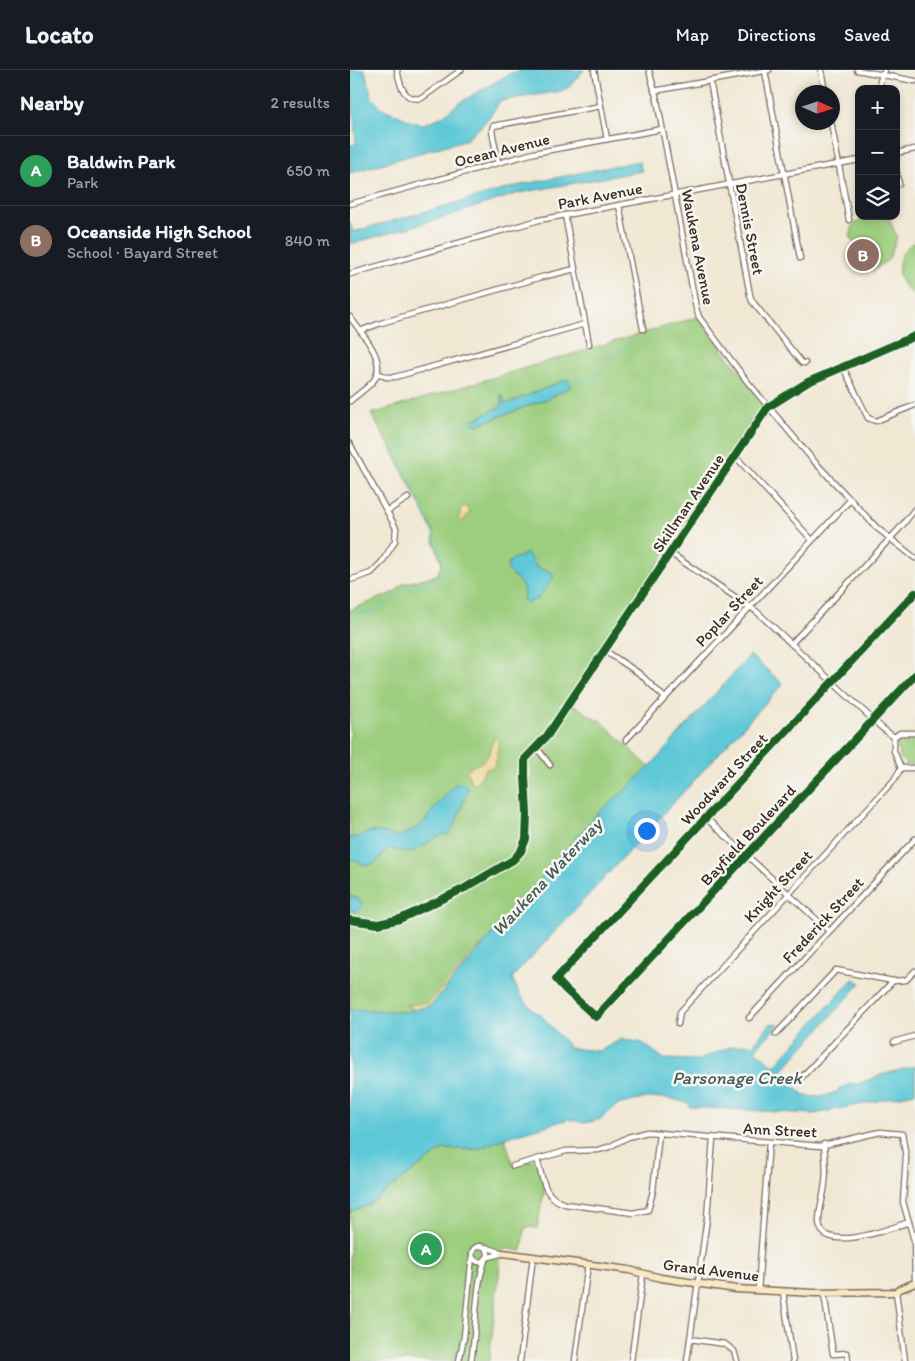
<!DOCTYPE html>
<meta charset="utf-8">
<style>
body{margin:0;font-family:Itim,sans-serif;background:#242831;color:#f1f3f6}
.controls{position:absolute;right:15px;top:15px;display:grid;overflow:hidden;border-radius:10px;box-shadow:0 2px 8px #0003}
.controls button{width:45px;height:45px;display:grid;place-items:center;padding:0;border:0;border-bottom:1px solid #363941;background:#171b24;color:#f1f3f6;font:25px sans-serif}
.compass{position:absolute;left:445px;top:15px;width:45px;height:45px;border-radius:50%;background:#171b24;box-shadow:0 2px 8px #0003;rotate:93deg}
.you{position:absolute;left:296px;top:760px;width:18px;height:18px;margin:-12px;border:4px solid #fff;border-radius:50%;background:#1a73e8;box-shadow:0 0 0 8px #1a73e833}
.badge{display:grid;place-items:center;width:32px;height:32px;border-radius:50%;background:#7c3aed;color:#fff;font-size:16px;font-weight:700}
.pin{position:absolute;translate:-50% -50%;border:2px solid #fff;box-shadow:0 1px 5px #0006}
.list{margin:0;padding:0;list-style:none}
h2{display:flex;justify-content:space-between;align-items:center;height:65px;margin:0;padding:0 20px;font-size:21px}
h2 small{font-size:16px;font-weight:400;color:#9ea1a6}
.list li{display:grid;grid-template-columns:32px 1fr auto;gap:15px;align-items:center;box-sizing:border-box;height:70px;padding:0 20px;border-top:1px solid #363941}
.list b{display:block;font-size:19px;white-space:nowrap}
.list p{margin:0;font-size:16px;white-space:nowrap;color:#9ea1a6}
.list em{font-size:16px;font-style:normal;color:#9ea1a6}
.icon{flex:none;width:28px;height:28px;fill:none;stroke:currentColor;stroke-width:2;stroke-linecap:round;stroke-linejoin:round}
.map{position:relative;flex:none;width:565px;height:1291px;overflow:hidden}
header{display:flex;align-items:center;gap:30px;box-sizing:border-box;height:70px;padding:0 25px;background:#171b24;border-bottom:1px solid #363941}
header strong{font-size:24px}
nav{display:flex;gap:28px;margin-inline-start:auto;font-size:18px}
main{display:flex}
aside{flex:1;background:#171b24}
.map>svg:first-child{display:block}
.green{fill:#9cce7e;stroke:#6c7c4e;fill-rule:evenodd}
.sand{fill:#eeda9e;stroke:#94825e}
.water{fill:#5dc8d7;stroke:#4c797a}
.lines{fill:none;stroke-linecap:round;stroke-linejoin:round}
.stream{stroke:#5dc8d7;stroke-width:1}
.street-casing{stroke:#7b6c5e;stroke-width:7}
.secondary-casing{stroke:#7b6c5e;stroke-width:9}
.street{stroke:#fff;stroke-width:4.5}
.secondary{stroke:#f8e8c3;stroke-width:6}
.cycleway-casing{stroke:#f6f6f2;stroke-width:11}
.cycleway{stroke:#1b5e20;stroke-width:8}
.labels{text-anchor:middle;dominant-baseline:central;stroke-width:5;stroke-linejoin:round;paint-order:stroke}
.street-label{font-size:16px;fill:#3b2a1e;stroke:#f6f6f2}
.water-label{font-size:18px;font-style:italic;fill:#455956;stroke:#f6f6f2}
</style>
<header>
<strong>Locato</strong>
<nav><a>Map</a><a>Directions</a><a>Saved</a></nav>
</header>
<main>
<aside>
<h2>Nearby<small>2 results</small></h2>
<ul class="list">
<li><span class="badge" style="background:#2e9e5b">A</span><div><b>Baldwin Park</b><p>Park</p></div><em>650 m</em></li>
<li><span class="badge" style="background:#8d6e63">B</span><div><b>Oceanside High School</b><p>School · Bayard Street</p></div><em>840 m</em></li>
</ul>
</aside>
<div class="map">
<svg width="565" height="1291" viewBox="0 0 565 1291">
<rect width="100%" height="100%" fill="#f6f6f2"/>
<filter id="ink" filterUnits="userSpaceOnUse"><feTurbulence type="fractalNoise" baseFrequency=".02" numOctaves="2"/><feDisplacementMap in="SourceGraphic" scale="10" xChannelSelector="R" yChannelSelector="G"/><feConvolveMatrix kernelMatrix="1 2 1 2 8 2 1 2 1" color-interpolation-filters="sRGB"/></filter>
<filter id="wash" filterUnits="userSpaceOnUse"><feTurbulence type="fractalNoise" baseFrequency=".0096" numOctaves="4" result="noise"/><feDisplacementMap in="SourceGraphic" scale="20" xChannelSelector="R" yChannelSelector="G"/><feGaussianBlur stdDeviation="1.12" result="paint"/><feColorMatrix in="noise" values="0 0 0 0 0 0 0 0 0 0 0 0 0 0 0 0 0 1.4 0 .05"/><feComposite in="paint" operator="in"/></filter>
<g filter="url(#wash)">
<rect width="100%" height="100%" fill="#f1e8d4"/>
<g class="green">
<polygon points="516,146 538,146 547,167 539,189 523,201 500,167 503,155"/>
<path d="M 565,172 L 565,224 C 542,214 544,182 565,172 Z"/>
<path d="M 347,247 L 417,337 L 319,477 L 218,634 L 223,637 L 224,635 L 248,651 L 250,650 L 299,697 L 278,718 L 82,939 L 37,953 L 0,942 L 0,540 L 45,522 L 52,514 L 87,505 L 92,494 L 83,468 L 85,465 L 42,380 L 21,344 ZM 218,309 L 220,317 L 197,329 L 127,355 L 124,354 L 123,350 L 152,336 L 151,325 L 154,329 L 154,335 L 156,335 Z"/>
<polygon points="553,667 565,667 565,695 556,694 551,689 547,676 550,669"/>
<polygon points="155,1068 163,1096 187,1089 195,1117 187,1158 175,1157 172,1181 152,1178 139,1291 0,1291 0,1142 18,1135 93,1079 127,1079"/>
</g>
<g class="sand">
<polygon points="113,436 117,437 120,442 113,451 110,452 108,450 110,445 110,440"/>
<path d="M 145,668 L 148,669 L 149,671 L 147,689 L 144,697 L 135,699 L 131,707 L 124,714 L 122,713 L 116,700 C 123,695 137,692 139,683 C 141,677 141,674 145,668 Z"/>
<polygon points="134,872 134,874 80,936 62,941 62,937 55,935 78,933"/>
</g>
<g class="water">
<path d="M 0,0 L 15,0 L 22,28 L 32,38 L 62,52 L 74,54 L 93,46 L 109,33 L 161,3 L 174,0 L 234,0 L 219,17 L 211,21 L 150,31 C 142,44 132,59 118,66 L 118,69 L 0,103 L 0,75 L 6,74 Z"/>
<polygon points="289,91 292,101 169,123 82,151 0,174 0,152 3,162 170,115"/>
<polygon points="218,309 221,314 221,317 197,329 127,355 124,354 123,350 152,336 151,324 154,329 154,334 156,334"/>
<path d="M 175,484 L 178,484 L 187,498 L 202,502 L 203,509 L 187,529 L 178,533 L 173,530 C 174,524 174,519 171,514 C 167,507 152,502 160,491 C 164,487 171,488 175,484 Z"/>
<polygon points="400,585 433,614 162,908 170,925 183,940 191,945 220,978 249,981 272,969 293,973 314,989 349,990 380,977 398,974 402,976 421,953 429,954 405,980 424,996 503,909 511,913 430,1003 455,1026 471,1027 489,1021 488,1019 503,1013 505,1015 531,1005 565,996 565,1023 464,1044 340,1037 339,1033 317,1028 297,1028 267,1035 249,1050 234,1053 219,1049 158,1067 127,1079 93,1079 18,1135 0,1142 0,939 55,942 80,936 247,744 278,718 302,694"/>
<path d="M 111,713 L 117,717 L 118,720 L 106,752 L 99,764 L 85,767 L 72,777 L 59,783 L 39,778 C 31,783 28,797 16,795 C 10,795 5,790 0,788 L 0,767 C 11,768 9,766 19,762 C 28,760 37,763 46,767 C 57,763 74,757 78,746 L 104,715 Z"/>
<polygon points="0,826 9,829 12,835 10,840 0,842"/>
</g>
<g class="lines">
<g class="stream">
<polyline points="219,312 239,309 246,305 282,270"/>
<path d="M 0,544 L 22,543 L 53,522 L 98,503 C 100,495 90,482 87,474 C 74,444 63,413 47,384 L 48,379 L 57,377 L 75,364 L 123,353"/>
</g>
</g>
</g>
<g filter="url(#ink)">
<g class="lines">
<g class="street-casing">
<g id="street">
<path d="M 47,0 C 50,14 53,32 72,28 L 111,0"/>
<polyline points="244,0 257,69"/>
<polyline points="299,0 307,30 346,238 349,247 396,310 463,390 527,458 565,488"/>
<polyline points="471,0 475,22"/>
<polyline points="507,0 565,11"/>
<polyline points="415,1 450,188"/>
<polyline points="360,11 400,225 402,231 452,293 455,293"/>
<polyline points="531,19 530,11 535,0"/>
<polyline points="304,21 419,0"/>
<polyline points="481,52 499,150"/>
<polyline points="546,83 565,79"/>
<polyline points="148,92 142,61 143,56 251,36"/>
<polyline points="546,99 549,114"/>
<polyline points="0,134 184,83 312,59"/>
<polyline points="269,135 293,259"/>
<polyline points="215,145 239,274"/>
<polyline points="0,204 189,150 509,90"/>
<path d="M 0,247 C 11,263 38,290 24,310 C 18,318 8,324 0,331"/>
<polyline points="10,261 31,253 192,207 225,199"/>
<polyline points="493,297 518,348 526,351 565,335"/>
<polyline points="28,303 36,307 45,307 235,254"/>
<polyline points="0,374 46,458 45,471 32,492 21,503 0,510"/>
<polyline points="385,386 462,470"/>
<polyline points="37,441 58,428"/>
<polyline points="320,483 406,541 532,658 544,667"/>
<polyline points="565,523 206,909 216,920 246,947 565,605"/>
<polyline points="441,574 550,458 565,439"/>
<polyline points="254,580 290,604 315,628"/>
<polyline points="276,670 501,429"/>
<polyline points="187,678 200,695"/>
<polyline points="551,698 544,681 544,667 550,663 565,663"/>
<polyline points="551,698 565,698"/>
<polyline points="356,748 479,861"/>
<polyline points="0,850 28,854 50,849 115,818 163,790 171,781 176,769 177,744 175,706 175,689 197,666 418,337 458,312 565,266"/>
<polyline points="399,948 565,769"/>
<polyline points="328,954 330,942 544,710 551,698"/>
<polyline points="426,964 486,900 543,911 556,910 565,901"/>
<polyline points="544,972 565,966"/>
<polyline points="449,1010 543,911"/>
<path d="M 474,1074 C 475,1087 477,1100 475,1113 C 474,1125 469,1139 469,1151 C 470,1186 542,1158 559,1152"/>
<path d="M 187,1089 C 193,1109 193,1127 215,1134 L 276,1142 L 283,1143 L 298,1140 L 303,1121 L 309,1063"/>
<polyline points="163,1096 216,1081 248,1080 259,1077 278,1067 297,1062 470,1076 530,1062 552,1064 556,1087 553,1132 564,1170 565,1210"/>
<circle cx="130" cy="1184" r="8"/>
<polyline points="135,1177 153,1183"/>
<polyline points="408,1220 419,1072"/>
<polyline points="433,1222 443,1291"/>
<polyline points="546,1222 555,1291"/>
<polyline points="474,1223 483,1284 497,1283 498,1291"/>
<polyline points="340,1269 375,1274 384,1281 387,1291"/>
<polyline points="109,1291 114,1267 122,1185"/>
<path d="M 121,1291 C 127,1260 124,1217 136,1188 L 153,1183"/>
<polyline points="170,1291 183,1187"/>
<polyline points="225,1291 238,1194"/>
<polyline points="281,1291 293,1204"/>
<polyline points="337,1291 357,1148 363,1068"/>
</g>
</g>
<g class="secondary-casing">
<polyline id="secondary" points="153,1183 279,1200 311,1208 386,1219 464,1223 546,1222 550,1219 565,1213"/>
</g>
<use href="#street" class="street"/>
<use href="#secondary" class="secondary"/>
<g class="cycleway-casing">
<g id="cycleway">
<polyline points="565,523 206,909 216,920 246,947 565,605"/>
<polyline points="0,850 28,854 50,849 115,818 163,790 171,781 176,769 177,744 175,706 175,689 197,666 418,337 458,312 565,266"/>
</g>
</g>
<use href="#cycleway" class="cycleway"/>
</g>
</g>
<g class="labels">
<g class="street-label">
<text transform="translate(152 80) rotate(-14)">Ocean Avenue</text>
<text transform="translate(250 126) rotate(-11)">Park Avenue</text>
<text transform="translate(400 159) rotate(79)">Dennis Street</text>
<text transform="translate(348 177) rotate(79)">Waukena Avenue</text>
<text transform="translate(338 433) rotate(-56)">Skillman Avenue</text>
<text transform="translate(379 541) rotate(-47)">Poplar Street</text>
<text transform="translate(374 709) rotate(-47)">Woodward Street</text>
<text transform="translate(398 765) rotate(-47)">Bayfield Boulevard</text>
<text transform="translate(428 816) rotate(-47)">Knight Street</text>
<text transform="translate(473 850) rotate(-47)">Frederick Street</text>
<text transform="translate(430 1060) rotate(3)">Ann Street</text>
<text transform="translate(361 1200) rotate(7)">Grand Avenue</text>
</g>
<g class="water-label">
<text transform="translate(197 807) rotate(-47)">Waukena Waterway</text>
<text x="387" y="1008">Parsonage Creek</text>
</g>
</g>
</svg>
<div class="controls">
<button>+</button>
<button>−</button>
<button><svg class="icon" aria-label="layers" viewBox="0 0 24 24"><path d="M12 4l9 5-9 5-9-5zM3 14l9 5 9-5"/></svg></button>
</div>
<svg class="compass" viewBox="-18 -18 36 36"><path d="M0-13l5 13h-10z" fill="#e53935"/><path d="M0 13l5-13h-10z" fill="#9ea1a6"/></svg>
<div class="you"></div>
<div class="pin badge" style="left:76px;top:1179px;background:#2e9e5b">A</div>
<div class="pin badge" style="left:513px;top:185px;background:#8d6e63">B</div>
</div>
</main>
